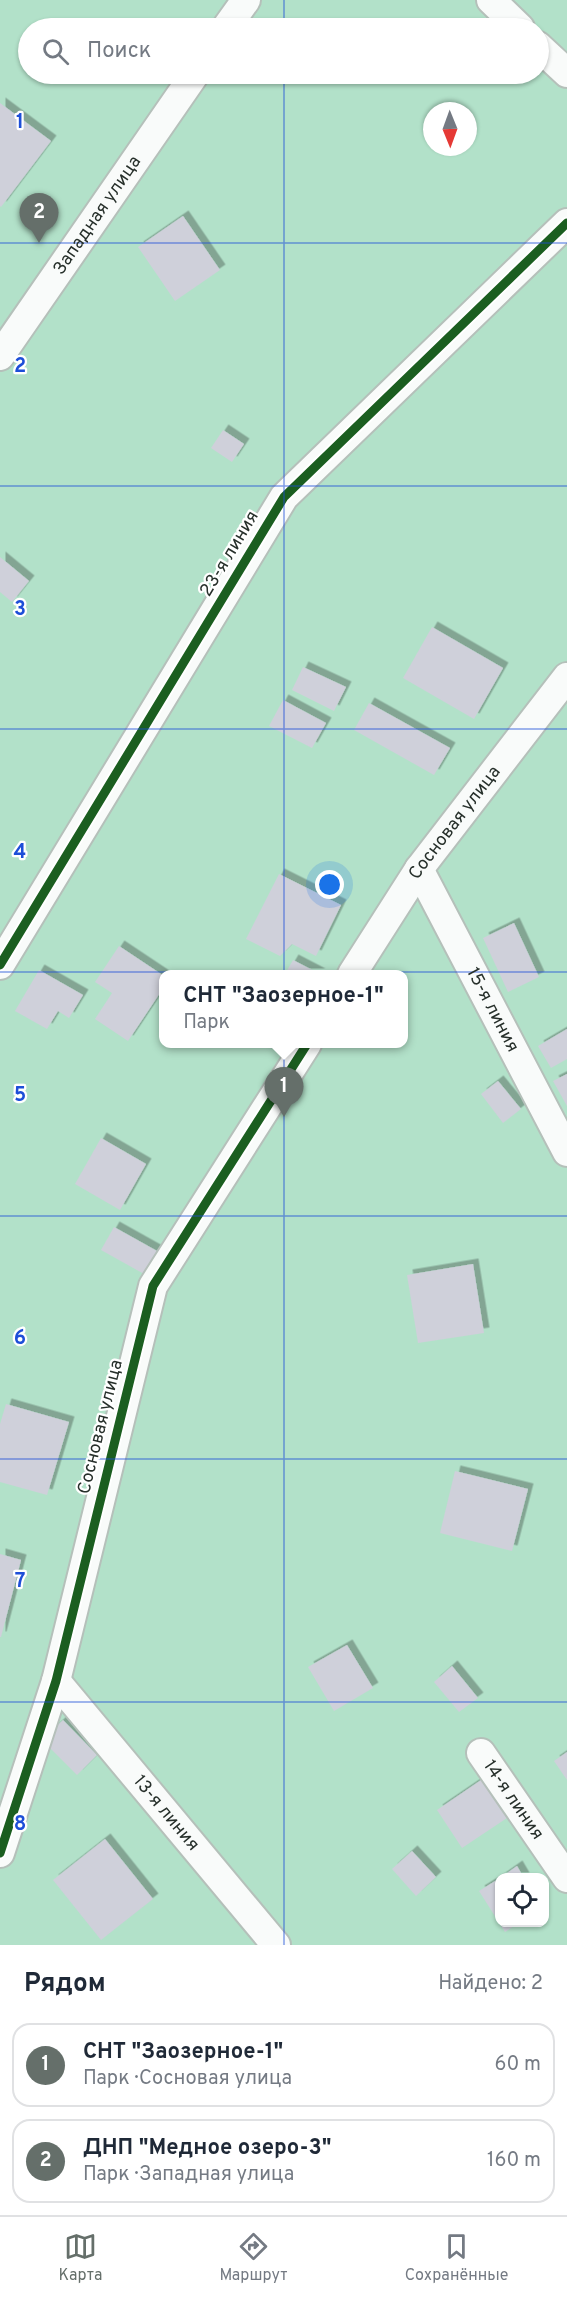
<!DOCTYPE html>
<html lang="ru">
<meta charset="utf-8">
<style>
body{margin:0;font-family:Overpass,sans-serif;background:#f6f6f7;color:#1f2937}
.controls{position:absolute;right:18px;bottom:18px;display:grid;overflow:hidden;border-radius:12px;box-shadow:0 2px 4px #0004}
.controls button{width:54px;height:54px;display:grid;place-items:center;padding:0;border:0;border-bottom:2px solid #e0e1e3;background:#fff;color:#1f2937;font:30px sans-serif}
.compass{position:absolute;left:423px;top:102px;width:54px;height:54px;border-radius:50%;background:#fff;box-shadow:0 2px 4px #0004;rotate:179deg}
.you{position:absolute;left:330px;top:885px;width:21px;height:21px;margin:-15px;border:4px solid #fff;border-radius:50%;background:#1a73e8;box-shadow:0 0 0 9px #1a73e833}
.badge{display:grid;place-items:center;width:39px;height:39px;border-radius:50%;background:#656f6a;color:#fff;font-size:20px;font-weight:700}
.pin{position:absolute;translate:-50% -50px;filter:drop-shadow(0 2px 3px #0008)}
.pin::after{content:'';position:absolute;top:32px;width:21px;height:18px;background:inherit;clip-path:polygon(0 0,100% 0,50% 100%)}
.popup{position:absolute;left:159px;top:970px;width:249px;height:78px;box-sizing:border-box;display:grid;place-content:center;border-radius:12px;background:#fff;filter:drop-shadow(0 2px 4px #0005);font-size:20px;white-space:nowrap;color:#747a83}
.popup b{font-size:22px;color:#1f2937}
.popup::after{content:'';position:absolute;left:50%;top:100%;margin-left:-12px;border:12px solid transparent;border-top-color:#fff}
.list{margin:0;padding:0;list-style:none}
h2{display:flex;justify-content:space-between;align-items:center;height:78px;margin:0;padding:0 24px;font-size:26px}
h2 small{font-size:20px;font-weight:400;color:#747a83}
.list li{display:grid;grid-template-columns:39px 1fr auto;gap:18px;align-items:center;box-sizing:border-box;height:84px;margin:0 12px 12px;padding:0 12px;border:2px solid #e0e1e3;border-radius:18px}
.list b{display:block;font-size:22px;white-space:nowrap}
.list p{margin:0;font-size:20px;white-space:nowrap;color:#747a83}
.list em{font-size:20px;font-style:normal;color:#747a83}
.icon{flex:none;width:33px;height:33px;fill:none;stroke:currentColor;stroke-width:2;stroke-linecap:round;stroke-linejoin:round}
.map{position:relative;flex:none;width:567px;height:1945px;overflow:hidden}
.search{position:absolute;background:#fff;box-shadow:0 2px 4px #0004;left:18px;right:18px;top:18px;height:66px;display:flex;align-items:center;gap:15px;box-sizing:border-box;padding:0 21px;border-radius:33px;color:#747a83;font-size:22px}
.sheet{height:270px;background:#fff}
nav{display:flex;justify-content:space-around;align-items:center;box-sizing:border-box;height:84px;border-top:2px solid #e0e1e3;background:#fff;font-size:16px;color:#747a83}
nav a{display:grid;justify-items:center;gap:3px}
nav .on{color:#656f6a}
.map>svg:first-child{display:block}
.green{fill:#b2e1c9;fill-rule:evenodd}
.building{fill:#cfd0da;filter:url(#shadow)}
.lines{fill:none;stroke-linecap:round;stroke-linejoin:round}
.street-casing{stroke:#b5c0ba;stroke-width:32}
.street{stroke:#f9fbfa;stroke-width:28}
.cycleway-casing{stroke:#fff;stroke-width:13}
.cycleway{stroke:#1b5e20;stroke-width:9}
.grid{fill:none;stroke:#1d4ed8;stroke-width:1.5;stroke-opacity:0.55}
.labels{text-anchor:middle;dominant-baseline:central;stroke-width:4.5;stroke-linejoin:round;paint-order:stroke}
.street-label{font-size:18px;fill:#27302b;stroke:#fff}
.grid-label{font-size:20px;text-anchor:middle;font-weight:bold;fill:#1d4ed8;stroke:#fff;stroke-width:4.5;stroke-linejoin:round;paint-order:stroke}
</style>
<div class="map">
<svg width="567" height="1945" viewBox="0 0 567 1945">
<defs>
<filter id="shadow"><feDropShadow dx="5.5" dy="-5.5" stdDeviation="0" flood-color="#0004"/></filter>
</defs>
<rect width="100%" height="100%" fill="#d8e5de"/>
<path class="green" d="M 0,0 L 567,0 L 567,1945 L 0,1945 ZM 28,28 L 538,28 L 538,74 L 28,74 ZM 432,111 L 468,111 L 468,147 L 432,147 ZM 164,974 L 404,974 L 404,1044 L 164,1044 ZM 500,1878 L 544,1878 L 544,1922 L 500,1922 Z"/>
<g class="building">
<polygon points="0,103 51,141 1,207 0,206"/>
<polygon points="183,216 220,270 175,301 138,247"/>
<polygon points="223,430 244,444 232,462 211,448"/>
<polygon points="0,557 29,581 12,602 0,592"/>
<polygon points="432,627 503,668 474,719 403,678"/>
<polygon points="303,667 346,687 334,711 292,690"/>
<polygon points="283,700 326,723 312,748 269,726"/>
<polygon points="369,703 450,748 434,775 354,730"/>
<polygon points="279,874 341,905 316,956 292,944 280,956 246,939"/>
<polygon points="514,923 539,977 508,992 483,938"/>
<polygon points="119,946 164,976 164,987 128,1041 95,1019 112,993 95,982"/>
<polygon points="293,960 320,974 285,974"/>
<polygon points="39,970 83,995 69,1018 58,1011 47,1029 15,1011"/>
<polygon points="567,1029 567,1059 551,1068 538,1046"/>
<polygon points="567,1074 567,1106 553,1081"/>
<polygon points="498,1081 521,1109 503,1123 481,1094"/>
<polygon points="101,1138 146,1164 120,1210 75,1184"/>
<polygon points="114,1227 157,1251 144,1274 101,1250"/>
<polygon points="473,1264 484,1333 418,1343 407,1275"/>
<polygon points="6,1404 69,1422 47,1495 0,1482 0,1424"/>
<polygon points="455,1471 528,1489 512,1551 440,1533"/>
<polygon points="0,1554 21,1560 1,1637 0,1637"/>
<polygon points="347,1645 373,1688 334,1711 308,1667"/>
<polygon points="452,1666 478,1698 459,1712 434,1682"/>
<polygon points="63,1720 97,1755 77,1775 42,1740"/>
<polygon points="567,1752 567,1780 554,1761"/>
<polygon points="484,1778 510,1816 462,1848 437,1810"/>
<polygon points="105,1839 153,1899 101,1940 53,1880"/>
<polygon points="412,1851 436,1877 416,1896 392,1869"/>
<polygon points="517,1866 524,1878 500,1878"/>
<polygon points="500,1878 500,1922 520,1922 505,1932 479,1891"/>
</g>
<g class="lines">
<g class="street-casing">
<g id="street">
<polyline points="491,0 520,28"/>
<polyline points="226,28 246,0"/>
<polyline points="538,46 567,73"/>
<path id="s1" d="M 0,356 L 195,74"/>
<path id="s2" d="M 419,869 L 567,1152"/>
<polyline points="0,965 284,497 567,223"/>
<path id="s3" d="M 352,974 L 419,869 L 567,677"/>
<path id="s4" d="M 56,1681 L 276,1945"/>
<path id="s5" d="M 481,1753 L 567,1878"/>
<polyline points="0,1853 56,1681 153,1286 307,1044"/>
</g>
</g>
<use href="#street" class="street"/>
<g class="cycleway-casing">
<g id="cycleway">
<polyline points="0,965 284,497 567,223"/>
<polyline points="0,1853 56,1681 153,1286 307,1044"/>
</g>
</g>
<use href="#cycleway" class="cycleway"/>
</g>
<path class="grid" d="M 284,0 L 284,28M 284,74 L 284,1945M 0,243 L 567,243M 0,486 L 567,486M 0,729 L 567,729M 0,972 L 567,972M 0,1216 L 567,1216M 0,1459 L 567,1459M 0,1702 L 567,1702"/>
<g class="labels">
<g class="street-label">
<text stroke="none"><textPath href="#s1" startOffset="171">Западная улица</textPath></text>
<text transform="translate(230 554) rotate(-59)">23-я линия</text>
<text stroke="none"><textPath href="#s3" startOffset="183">Сосновая улица</textPath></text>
<text stroke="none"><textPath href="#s2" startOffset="159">15-я линия</textPath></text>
<text transform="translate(101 1427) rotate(-76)">Сосновая улица</text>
<text stroke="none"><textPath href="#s5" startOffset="57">14-я линия</textPath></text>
<text stroke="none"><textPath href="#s4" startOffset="172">13-я линия</textPath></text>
</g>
</g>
<g class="grid-label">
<text x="20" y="128">1</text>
<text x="20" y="372">2</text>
<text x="20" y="615">3</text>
<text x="20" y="858">4</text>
<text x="20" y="1101">5</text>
<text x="20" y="1344">6</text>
<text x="20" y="1587">7</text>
<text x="20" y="1830">8</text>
</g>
</svg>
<div class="controls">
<button><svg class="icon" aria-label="locate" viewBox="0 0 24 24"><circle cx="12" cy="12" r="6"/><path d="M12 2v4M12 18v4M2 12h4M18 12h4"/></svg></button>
</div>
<svg class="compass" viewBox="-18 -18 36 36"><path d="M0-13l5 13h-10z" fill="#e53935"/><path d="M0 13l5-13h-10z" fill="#747a83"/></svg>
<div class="you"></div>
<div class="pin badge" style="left:284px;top:1117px">1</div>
<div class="popup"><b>СНТ &quot;Заозерное-1&quot;</b>Парк</div>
<div class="pin badge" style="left:39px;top:243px">2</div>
<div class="search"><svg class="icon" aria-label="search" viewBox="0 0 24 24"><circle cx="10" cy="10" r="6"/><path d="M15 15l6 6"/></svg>Поиск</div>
</div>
<section class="sheet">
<h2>Рядом<small>Найдено: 2</small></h2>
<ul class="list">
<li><span class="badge">1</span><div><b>СНТ &quot;Заозерное-1&quot;</b><p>Парк · Сосновая улица</p></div><em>60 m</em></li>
<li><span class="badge">2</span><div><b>ДНП &quot;Медное озеро-3&quot;</b><p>Парк · Западная улица</p></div><em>160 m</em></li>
</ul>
</section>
<nav>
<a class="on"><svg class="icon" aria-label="map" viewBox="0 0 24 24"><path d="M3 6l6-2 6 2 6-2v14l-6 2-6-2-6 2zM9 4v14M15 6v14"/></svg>Карта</a>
<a><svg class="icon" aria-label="directions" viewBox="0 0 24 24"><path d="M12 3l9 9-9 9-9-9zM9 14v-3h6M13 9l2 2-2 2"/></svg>Маршрут</a>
<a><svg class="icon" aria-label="saved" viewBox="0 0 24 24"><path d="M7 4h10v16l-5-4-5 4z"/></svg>Сохранённые</a>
</nav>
